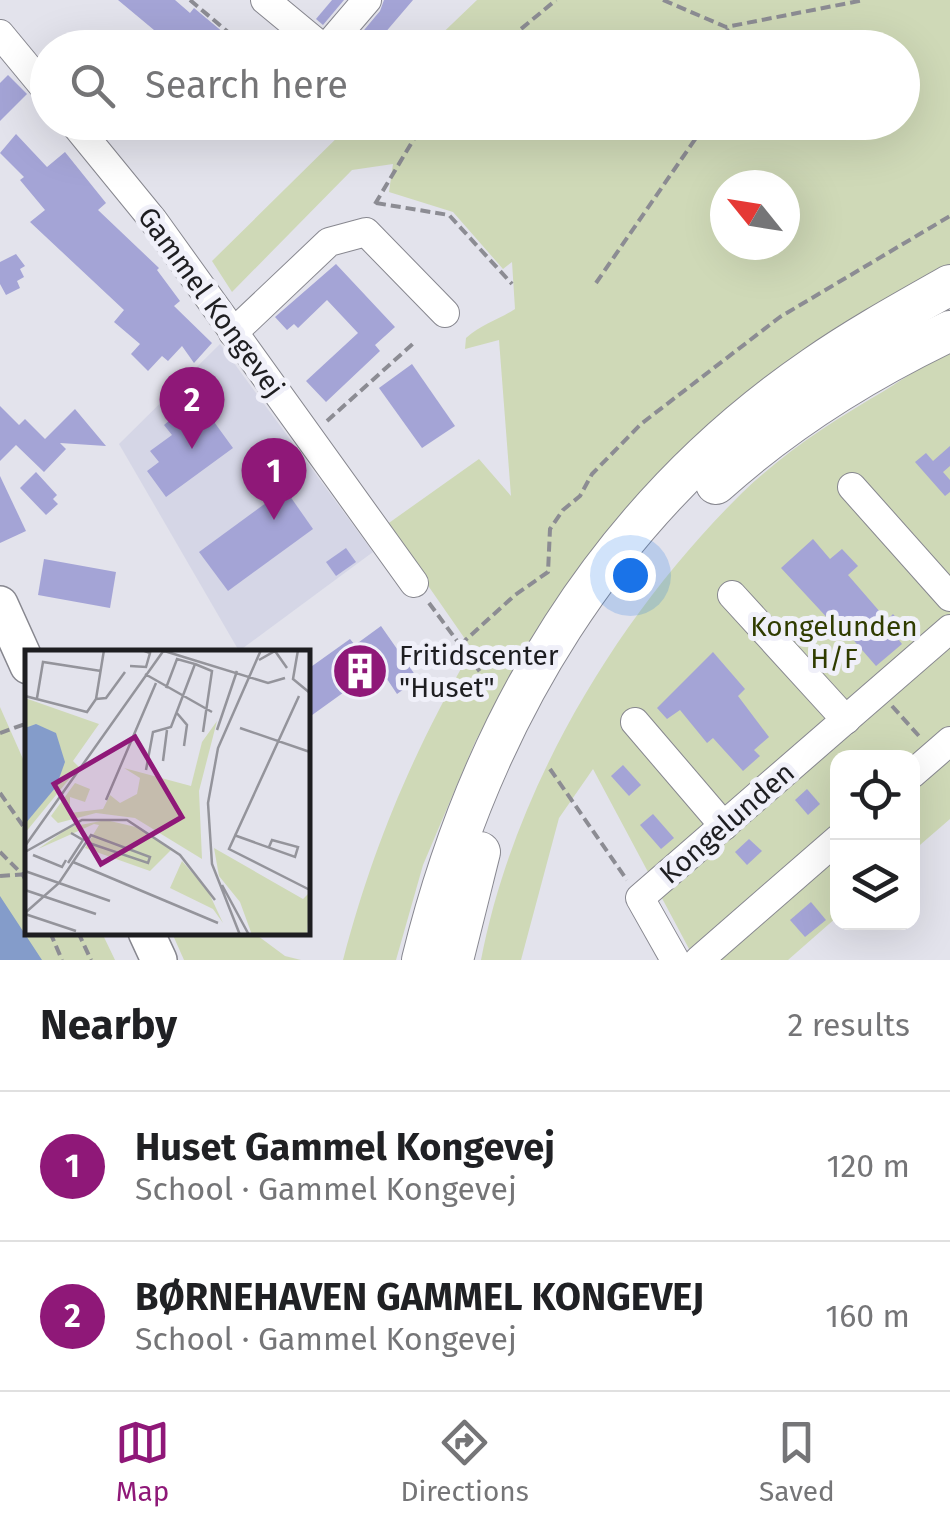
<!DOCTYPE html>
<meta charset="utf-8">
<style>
body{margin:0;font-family:"Fira Sans",sans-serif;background:#f2f2f2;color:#202124}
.controls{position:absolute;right:30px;bottom:30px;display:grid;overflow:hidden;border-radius:20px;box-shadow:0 10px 40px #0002}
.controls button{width:90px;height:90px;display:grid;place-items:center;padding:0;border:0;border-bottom:2px solid #e0e0e0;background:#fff;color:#202124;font:50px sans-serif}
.compass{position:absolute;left:710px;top:170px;width:90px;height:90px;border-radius:50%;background:#fff;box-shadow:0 10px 40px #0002;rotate:300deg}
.you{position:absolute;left:630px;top:575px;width:35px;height:35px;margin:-25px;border:8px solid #fff;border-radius:50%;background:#1a73e8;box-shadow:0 0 0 15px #1a73e833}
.badge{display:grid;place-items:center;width:65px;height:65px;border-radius:50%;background:#8f1878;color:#fff;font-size:32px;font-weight:700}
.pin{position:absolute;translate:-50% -82px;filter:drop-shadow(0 2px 5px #0008)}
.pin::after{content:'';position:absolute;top:52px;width:35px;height:30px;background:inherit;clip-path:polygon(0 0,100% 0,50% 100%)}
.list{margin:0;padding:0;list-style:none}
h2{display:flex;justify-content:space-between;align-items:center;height:130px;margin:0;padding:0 40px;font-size:42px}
h2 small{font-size:32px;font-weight:400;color:#757577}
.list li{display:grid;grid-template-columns:65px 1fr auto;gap:30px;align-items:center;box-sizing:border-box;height:150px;padding:0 40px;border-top:2px solid #e0e0e0}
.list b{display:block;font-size:38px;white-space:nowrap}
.list p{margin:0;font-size:32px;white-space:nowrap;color:#757577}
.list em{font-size:32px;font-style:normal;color:#757577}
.icon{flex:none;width:55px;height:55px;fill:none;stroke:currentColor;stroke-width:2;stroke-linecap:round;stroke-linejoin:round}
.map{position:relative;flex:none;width:950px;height:960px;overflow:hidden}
.search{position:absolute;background:#fff;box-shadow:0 10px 40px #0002;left:30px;right:30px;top:30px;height:110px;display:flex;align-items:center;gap:25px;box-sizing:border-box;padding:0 35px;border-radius:55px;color:#757577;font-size:38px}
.sheet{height:430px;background:#fff}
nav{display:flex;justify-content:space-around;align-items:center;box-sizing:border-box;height:140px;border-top:2px solid #e0e0e0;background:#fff;font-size:28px;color:#757577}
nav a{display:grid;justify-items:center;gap:5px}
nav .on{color:#8f1878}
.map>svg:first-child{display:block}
.built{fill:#d5d6e6}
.green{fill:#cfd9b7;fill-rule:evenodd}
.water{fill:#849cca}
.building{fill:#a4a4d6}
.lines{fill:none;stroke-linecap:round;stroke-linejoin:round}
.minor-casing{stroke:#87878f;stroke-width:30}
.major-casing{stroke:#87878f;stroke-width:38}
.highway-casing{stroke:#87878f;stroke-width:42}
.path{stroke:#8c8c93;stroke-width:4;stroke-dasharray:10 5;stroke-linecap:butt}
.minor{stroke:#fff;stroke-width:28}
.major{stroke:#fff;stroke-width:35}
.highway{stroke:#fff;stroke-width:40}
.labels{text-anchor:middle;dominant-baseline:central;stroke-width:10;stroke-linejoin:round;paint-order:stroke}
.street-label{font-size:28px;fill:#1e1e21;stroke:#f0f0f9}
.park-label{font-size:28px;fill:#303c00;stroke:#f0f0f9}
.poi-label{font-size:28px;fill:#1e1e21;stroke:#f0f0f9;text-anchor:start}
.inset-road{fill:none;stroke:#94949b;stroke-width:2.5}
.view{fill:#8f1878;fill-opacity:0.15;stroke:#8f1878;stroke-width:5}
.inset-edge{fill:none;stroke:#1e1e21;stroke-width:5}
</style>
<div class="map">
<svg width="950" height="960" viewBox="0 0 950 960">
<rect width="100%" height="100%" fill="#e3e3ec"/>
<polygon class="built" points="220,344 373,552 239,651 119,444"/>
<g class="green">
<path d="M 477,0 L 950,0 L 950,268 L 875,309 L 719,415 L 625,514 L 544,622 L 476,740 L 423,865 L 396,960 L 343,960 C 374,843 412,755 472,649 L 386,525 L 479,459 L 511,496 L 499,340 L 465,349 L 466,338 C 482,324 498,320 515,309 L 512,262 L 503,269 L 453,212 L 389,192 L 393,164 L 352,170 L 232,292 L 212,261 L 352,123 L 902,122 L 902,48 L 428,47 ZM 725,185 L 785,185 L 785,245 L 725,245 Z"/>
<path d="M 950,353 L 950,819 L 913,851 L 912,758 L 838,758 L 837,917 L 788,960 L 695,960 L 593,769 L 559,818 L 521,960 L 481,960 C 514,788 618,615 742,493 C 783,453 834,420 884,391 C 905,378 927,362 950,353 Z"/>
<polygon points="0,707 27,768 28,932 102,933 115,960 0,960"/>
<polygon points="172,933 254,933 285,956 301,960 184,960"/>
</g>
<polygon class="water" points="0,896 40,957 42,960 0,960"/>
<g class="building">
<polygon points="118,0 175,0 190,13 194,8 242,48 187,48 177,39 172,45"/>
<polygon points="332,0 344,0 323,25 316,19"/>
<polygon points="384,0 413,0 372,48 349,48 380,11"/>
<polygon points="8,75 27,94 0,121 0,83"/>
<polygon points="16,134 47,167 65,152 106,203 98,210 159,268 157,270 180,301 174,306 212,343 194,363 182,346 168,361 162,356 148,371 131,354 140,344 114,322 124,310 30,222 45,210 20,180 24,177 0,153"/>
<polygon points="16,254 25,266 20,269 24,277 17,281 20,288 6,295 0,284 0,262"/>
<polygon points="336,264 395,327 375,345 380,351 326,402 306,381 358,333 327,300 298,328 294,324 287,330 275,317"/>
<polygon points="412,364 455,426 422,448 379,388"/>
<polygon points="196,397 233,448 166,497 147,471 159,462 150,451 172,435 164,425 170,420 166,414"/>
<polygon points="0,406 19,425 25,419 45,439 75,409 106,446 60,443 66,449 44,472 16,445 0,461"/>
<polygon points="950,446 950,466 943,472 950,480 950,492 945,496 915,462 926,453 933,461"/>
<polygon points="36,472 57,495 53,499 58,504 46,515 20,488"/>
<polygon points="0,476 26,531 0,543"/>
<polygon points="285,489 313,529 228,591 199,552"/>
<polygon points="813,539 830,559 842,549 858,566 848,575 887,620 893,614 904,627 895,635 902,644 876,666 836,620 832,623 781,568"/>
<polygon points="346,548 356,562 336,576 326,562"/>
<polygon points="44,559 116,572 110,608 38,595"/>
<polygon points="381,626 418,679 397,694 387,679 380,684 372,672 308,718 308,669 350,639 355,645"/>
<polygon points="713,652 745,689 738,696 769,737 754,750 760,756 743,771 713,738 707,743 680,710 667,719 657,708"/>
<polygon points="623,765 641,785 629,796 611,776"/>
<polygon points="807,789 820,804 808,815 795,800"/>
<polygon points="653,814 674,838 661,849 640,825"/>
<polygon points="749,839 762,851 747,865 735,852"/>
<polygon points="811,902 826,920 805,937 790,920"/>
</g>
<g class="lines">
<g class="minor-casing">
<g id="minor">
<polyline points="265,0 323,48"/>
<polyline points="0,34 48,92"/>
<polyline points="326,48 367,0"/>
<polyline points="73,122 153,220 414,583"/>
<polyline points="233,333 329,242 366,232 445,313"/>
<polyline points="852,487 950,597"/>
<polyline points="732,595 846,720"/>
<polyline points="635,722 724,826"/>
<polyline points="912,774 950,741"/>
<polyline points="675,960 640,898 950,629"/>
<polyline points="699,960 838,839"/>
</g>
</g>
<g class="major-casing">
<g id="major">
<polyline points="0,604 28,666"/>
<polyline points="146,932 159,960"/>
</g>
</g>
<g class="highway-casing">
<g id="highway">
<path d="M 716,484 C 787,420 864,372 950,331"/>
<path d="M 422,960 C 481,720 607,509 814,367 C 857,337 904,311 950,285"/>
<polyline points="453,960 480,852"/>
</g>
</g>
<g class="path">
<polyline points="190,0 247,48"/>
<polyline points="663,0 726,27 864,0"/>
<polyline points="727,29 735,48"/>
<polyline points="498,48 556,0"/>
<polyline points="376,203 449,215 512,284"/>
<polyline points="375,204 424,122"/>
<polyline points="596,283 707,122"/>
<polyline points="327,421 416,341"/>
<polyline points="429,603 489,684"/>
<polyline points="460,645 515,595 548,572 550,529 563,510 580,496 592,474 641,424 780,317 950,216"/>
<polyline points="892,706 919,736"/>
<polyline points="0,733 28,723"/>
<polyline points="550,769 627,880"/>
<polyline points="0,793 28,833"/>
<polyline points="0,852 23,875 28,885"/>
<polyline points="0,876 28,874"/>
<polyline points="50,932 62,960"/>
<polyline points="78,932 91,960"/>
</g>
<use href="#minor" class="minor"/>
<use href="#major" class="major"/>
<use href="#highway" class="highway"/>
</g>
<defs>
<g id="building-disc" transform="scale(2.875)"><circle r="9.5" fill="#8f1878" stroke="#f0f0f9"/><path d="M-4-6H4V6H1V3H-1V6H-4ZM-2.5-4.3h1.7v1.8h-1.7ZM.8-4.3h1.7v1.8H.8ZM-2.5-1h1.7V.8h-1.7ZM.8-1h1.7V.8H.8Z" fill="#fff"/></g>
</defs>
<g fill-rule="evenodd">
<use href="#building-disc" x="360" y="671"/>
</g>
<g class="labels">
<g class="street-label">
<text transform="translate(211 302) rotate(54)">Gammel Kongevej</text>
<text transform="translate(727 823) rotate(-41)">Kongelunden</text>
</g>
<g class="park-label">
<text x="834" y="626">Kongelunden<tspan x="834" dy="32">H/F</tspan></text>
</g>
<g class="poi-label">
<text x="399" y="655">Fritidscenter<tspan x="399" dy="32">"Huset"</tspan></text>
</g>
</g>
<g transform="translate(25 650)">
<rect width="285" height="285" fill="#e3e3ec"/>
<path d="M 0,48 L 74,74 L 48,111 L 54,117 L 0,183 ZM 192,71 L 174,141 L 177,209 L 110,168 L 71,163 L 33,173 L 26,166 L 50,133 L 65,139 L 60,152 L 45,147 L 45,163 L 78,159 L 85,145 L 95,153 L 112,144 L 115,128 L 99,118 L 166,136 L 177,92 ZM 81,170 L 115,178 L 146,200 L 125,221 L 60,198 L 74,175 L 69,174 L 13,199 L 45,177 ZM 189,198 L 278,249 L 285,242 L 282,285 L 227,285 L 215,252 L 194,226 ZM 157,211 L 183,241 L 198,273 L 188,259 L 145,238 Z" fill="#cfd9b7"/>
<path d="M 11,74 L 31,83 L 40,112 L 31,137 L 0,174 L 0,78 Z" fill="#849cca"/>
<path class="inset-road" d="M 136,0 L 243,33 L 260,28M 273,0 L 268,29 L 285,43M 234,10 L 250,1 L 262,18M 170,14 L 187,21 L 178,82M 105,16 L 121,17 L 125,3 L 117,0M 120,24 L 187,62M 0,46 L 62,62 L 71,49 L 79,0M 274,46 L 204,199 L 285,240M 12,48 L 18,12 L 76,21M 71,49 L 81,48 L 100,22M 151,62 L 162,75 L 159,96M 215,78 L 285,102M 192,80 L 212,21M 138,111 L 142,80M 121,120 L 128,82 L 146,77 L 170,14 L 152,9 L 141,38M 81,150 L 131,33M 209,185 L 270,207 L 273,197 L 247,190 L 244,197M 0,196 L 139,0M 0,202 L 57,170 L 102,170 L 155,205 L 190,250M 8,205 L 37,217 L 41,210M 48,212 L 193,273M 43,213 L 58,190 L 46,183M 0,221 L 85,251M 197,235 L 224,285M 0,240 L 71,264M 0,263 L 34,233 L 66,185 L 125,207 L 123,213 L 61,192M 0,264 L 51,281M 215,285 L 187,214 L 183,153 L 193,98 L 236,0"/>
<path class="view" d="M 110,87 L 157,167 L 76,214 L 29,134 Z"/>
<rect width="285" height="285" class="inset-edge"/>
</g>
</svg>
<div class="controls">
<button><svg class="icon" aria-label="locate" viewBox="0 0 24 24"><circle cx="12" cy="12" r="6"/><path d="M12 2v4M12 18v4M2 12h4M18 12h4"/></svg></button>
<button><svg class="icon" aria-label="layers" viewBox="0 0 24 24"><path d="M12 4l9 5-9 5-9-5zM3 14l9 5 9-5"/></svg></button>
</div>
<svg class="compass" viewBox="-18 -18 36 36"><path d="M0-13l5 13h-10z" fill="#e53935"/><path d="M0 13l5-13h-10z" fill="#757577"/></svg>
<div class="you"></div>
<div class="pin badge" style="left:274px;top:520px">1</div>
<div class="pin badge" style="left:192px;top:449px">2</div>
<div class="search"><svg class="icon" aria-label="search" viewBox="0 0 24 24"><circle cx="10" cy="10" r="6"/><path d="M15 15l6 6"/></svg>Search here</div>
</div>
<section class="sheet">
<h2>Nearby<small>2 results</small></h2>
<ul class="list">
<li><span class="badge">1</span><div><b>Huset Gammel Kongevej</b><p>School · Gammel Kongevej</p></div><em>120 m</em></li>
<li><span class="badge">2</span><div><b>BØRNEHAVEN GAMMEL KONGEVEJ</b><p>School · Gammel Kongevej</p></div><em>160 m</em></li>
</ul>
</section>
<nav>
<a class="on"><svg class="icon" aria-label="map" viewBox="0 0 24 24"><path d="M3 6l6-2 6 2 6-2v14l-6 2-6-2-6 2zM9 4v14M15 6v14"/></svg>Map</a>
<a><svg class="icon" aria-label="directions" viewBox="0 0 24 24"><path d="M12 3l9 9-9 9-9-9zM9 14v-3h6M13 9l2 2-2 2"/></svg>Directions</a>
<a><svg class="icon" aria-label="saved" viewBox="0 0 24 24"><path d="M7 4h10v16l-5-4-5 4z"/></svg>Saved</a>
</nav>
